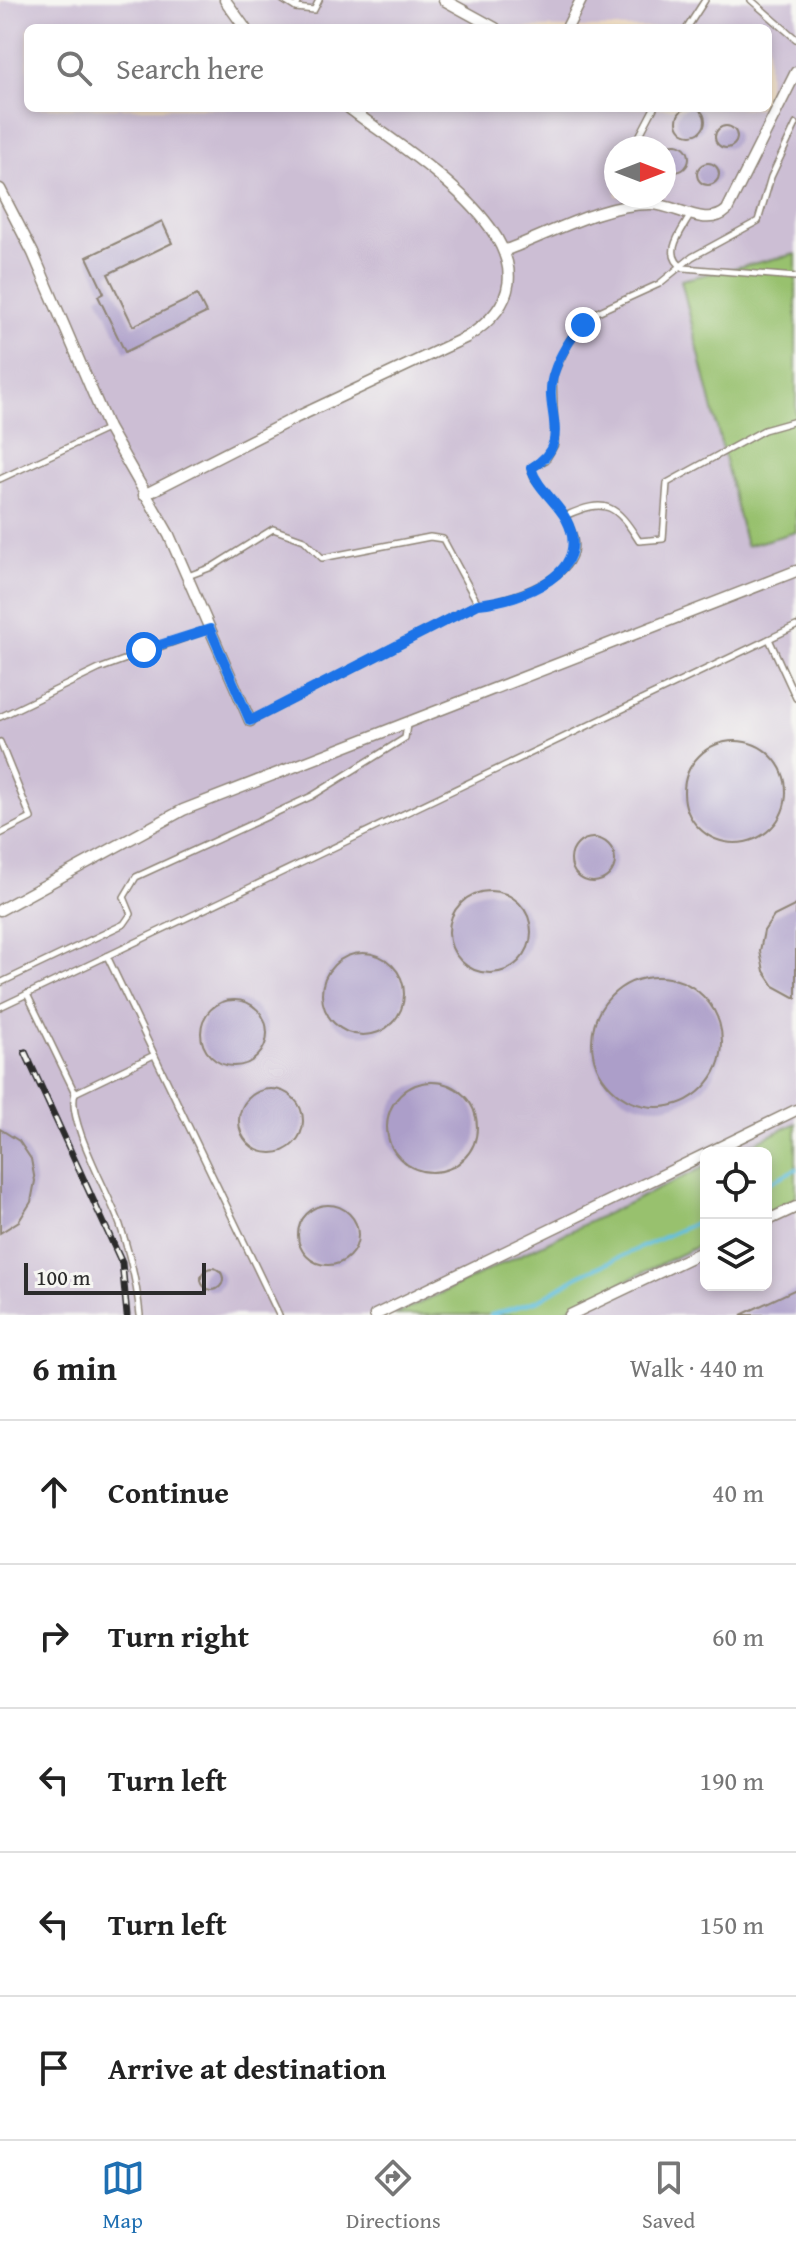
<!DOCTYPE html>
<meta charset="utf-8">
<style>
body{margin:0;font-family:"Gentium Book Plus",serif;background:#f2f2f2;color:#222}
.controls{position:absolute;right:24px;bottom:24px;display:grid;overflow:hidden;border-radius:12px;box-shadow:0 4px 12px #0003}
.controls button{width:72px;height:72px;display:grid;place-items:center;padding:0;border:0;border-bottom:2px solid #e0e0e0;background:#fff;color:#222;font:40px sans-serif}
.compass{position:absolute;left:604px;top:136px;width:72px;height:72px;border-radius:50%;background:#fff;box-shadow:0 4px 12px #0003;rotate:90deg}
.scale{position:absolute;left:24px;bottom:20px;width:182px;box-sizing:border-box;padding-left:8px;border:4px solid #2b2b2b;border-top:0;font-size:22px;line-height:28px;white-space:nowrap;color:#2b2b2b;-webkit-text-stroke:6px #f6f6f2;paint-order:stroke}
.stop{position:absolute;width:24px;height:24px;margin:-18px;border:6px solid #1a73e8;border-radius:50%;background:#fff}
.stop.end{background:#1a73e8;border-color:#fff;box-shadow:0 2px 8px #0008}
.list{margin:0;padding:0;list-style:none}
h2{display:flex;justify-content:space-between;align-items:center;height:104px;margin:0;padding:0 32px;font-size:34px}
h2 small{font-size:26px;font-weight:400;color:#767676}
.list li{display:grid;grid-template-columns:52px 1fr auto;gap:24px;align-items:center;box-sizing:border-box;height:144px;padding:0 32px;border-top:2px solid #e0e0e0}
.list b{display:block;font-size:30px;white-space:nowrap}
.list em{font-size:26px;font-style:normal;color:#767676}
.icon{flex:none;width:44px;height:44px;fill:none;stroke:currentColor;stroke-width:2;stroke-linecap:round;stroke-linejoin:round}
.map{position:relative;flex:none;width:796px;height:1315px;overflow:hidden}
.search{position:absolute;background:#fff;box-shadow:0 4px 12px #0003;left:24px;right:24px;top:24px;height:88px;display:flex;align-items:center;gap:20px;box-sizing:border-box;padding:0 28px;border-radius:12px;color:#767676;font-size:30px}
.sheet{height:824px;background:#fff}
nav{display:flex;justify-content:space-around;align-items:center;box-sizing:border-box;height:112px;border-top:2px solid #e0e0e0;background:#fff;font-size:22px;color:#767676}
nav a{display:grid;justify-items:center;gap:4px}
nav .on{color:#1f6fb2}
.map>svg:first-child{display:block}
.industrial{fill:#ccbed4;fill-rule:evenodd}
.green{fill:#98c16e;stroke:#62764c;stroke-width:2}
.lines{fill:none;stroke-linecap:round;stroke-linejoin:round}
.stream{stroke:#62c0e1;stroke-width:4}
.building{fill:#ac9ec9}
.service-casing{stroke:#8e8476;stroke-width:8}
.minor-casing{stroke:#8e8476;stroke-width:13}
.service{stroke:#fff;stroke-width:5}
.minor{stroke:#fff;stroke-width:10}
.rail-casing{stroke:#2b2b2b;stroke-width:7}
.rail{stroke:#f6f6f2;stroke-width:4;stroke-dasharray:12;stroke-linecap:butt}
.route{stroke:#1a73e8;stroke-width:10}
</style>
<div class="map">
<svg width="796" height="1315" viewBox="0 0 796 1315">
<rect width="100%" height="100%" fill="#f6f6f2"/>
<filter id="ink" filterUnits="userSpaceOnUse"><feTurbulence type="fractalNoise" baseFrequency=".0125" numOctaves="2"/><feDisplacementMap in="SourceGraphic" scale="16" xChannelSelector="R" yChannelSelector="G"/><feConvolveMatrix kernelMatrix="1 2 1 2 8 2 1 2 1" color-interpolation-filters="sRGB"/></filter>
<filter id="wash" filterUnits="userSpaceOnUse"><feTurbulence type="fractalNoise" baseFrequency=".006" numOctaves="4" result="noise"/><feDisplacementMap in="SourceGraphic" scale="32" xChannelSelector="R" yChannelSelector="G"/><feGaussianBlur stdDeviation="1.8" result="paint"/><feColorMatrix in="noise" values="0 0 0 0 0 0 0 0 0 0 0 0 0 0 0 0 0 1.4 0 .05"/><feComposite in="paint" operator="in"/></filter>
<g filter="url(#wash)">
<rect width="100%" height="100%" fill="#f2dec1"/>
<g class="industrial">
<path d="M 5,0 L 796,0 L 796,1135 L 759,1153 L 706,1153 L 706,1179 L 426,1315 L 0,1315 L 0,2 ZM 28,28 L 768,28 L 768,108 L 28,108 ZM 616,148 L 664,148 L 664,196 L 616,196 Z"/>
<polygon points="796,1158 796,1315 470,1315 706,1202 706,1285 766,1285 766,1173"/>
</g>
<g class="green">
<polygon points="796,254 796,532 746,546 681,280"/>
<polygon points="796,1123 796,1198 766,1213 766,1153 733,1153"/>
<polygon points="706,1166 706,1242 555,1315 395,1315"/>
</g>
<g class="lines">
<g class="stream">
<polyline points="766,1184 796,1169"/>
<polyline points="491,1315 539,1300 580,1275 706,1218"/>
</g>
</g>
<g id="blocks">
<g class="building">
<circle cx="691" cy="121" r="14"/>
<circle cx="726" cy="137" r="11"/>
<circle cx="675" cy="158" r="14"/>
<circle cx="708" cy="174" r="11"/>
<polygon points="162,221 172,243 108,274 133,326 197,295 206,313 125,352 98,296 104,293 87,257"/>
<circle cx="735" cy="792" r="51"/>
<circle cx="593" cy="860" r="22"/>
<circle cx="490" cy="932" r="41"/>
<polygon points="796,905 796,998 774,986 764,971 760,951 764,931 774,916"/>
<circle cx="363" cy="994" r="41"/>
<circle cx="657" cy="1042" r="65"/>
<circle cx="234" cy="1033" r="33"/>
<circle cx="432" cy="1127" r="45"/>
<circle cx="271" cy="1121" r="32"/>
<polygon points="0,1129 19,1141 31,1159 35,1181 31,1202 19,1221 0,1233"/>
<circle cx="328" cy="1235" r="30"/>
<circle cx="212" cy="1279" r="11"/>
<polygon points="796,1289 796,1315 741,1315"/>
</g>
</g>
</g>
<g filter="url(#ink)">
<use href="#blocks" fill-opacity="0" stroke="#8e8476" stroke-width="2"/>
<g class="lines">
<g class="service-casing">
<g id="service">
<polyline points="283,0 296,8 299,0"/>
<polyline points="751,0 796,39"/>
<polyline points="296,8 314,10 319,0"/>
<polyline points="687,28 705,0"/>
<polyline points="633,148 654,108"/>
<path d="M 691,214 C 682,231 661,254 684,268 L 796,277"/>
<polyline points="0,479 107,429"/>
<polyline points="565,516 534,478 531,468 546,460 555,444 553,375 572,336 593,314 659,284 692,257 758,221 771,177 796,124"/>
<polyline points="188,576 212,567 273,529 304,540 322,558 430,537 443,539 478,604"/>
<polyline points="769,639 796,698"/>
<polyline points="0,717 99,669 209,629"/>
<path d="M 251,721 L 478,604 C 505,601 567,582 574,552 C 577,539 570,527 565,516 C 607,497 616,505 639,541 L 663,539 L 667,483 L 764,430 L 796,421"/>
<polyline points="0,742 31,818 0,834"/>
<polyline points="0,983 124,924 131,914 124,897 136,877 312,796 405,738 407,725"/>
<polyline points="27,994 75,1093"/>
<polyline points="0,1007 107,956"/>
<path d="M 140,1315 C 137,1283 130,1255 120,1225 C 109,1193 66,1120 75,1093 L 154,1055"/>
<polyline points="279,1315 107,956 796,626"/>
</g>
</g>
<g class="minor-casing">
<g id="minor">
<polyline points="225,0 245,28"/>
<polyline points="444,0 495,28"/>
<polyline points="567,28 581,0"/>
<polyline points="0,189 33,253 108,428 169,535 250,721"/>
<path d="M 506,250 C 550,234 603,203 652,204 C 676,205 707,229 727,210 L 796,72"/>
<path d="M 144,495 L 295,418 L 467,337 C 590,259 408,154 349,108"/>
<polyline points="0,910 183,810 796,571"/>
<polyline points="766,1221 796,1207"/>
<polyline points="375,1315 796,1110"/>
<polyline points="570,1315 706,1250"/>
</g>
</g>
<use href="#service" class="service"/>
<use href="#minor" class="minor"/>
<g class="rail-casing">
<polyline id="rail" points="25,1052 122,1263 127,1315"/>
</g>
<use href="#rail" class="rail"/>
</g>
</g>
<g class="lines" filter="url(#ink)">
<path class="route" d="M 144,650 L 210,629 L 250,721 L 478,604 C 522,600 595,573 566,519 C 556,501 537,488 531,468 C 576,442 541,409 554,373 C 559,356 571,337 583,325"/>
</g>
</svg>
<div class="controls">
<button><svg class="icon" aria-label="locate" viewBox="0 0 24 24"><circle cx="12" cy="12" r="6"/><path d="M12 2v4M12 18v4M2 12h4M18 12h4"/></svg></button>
<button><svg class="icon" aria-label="layers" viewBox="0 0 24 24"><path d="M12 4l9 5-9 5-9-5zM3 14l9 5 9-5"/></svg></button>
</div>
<svg class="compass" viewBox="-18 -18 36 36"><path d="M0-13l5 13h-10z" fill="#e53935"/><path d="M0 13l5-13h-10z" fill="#767676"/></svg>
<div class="scale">100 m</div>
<div class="stop" style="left:144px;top:650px"></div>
<div class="stop end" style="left:583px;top:325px"></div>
<div class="search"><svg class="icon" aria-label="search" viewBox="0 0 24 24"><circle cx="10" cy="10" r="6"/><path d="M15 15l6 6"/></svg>Search here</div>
</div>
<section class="sheet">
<h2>6 min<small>Walk · 440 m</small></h2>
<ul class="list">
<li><svg class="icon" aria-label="ahead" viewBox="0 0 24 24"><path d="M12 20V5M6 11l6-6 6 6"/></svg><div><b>Continue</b></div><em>40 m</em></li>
<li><svg class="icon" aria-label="right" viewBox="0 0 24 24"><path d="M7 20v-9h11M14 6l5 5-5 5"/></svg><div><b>Turn right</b></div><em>60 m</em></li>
<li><svg class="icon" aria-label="left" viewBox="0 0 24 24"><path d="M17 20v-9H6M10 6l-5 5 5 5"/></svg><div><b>Turn left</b></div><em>190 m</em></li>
<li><svg class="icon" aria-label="left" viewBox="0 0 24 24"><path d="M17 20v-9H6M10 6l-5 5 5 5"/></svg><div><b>Turn left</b></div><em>150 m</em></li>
<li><svg class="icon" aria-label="arrive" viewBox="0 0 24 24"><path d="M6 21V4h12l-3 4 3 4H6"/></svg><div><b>Arrive at destination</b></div></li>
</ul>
</section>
<nav>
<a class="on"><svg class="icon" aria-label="map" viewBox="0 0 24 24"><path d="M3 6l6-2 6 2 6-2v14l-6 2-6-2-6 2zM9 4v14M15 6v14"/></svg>Map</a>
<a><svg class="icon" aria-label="directions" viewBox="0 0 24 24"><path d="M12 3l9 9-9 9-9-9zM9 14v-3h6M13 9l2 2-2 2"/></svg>Directions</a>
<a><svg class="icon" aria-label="saved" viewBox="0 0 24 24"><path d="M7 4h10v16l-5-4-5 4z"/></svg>Saved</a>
</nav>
